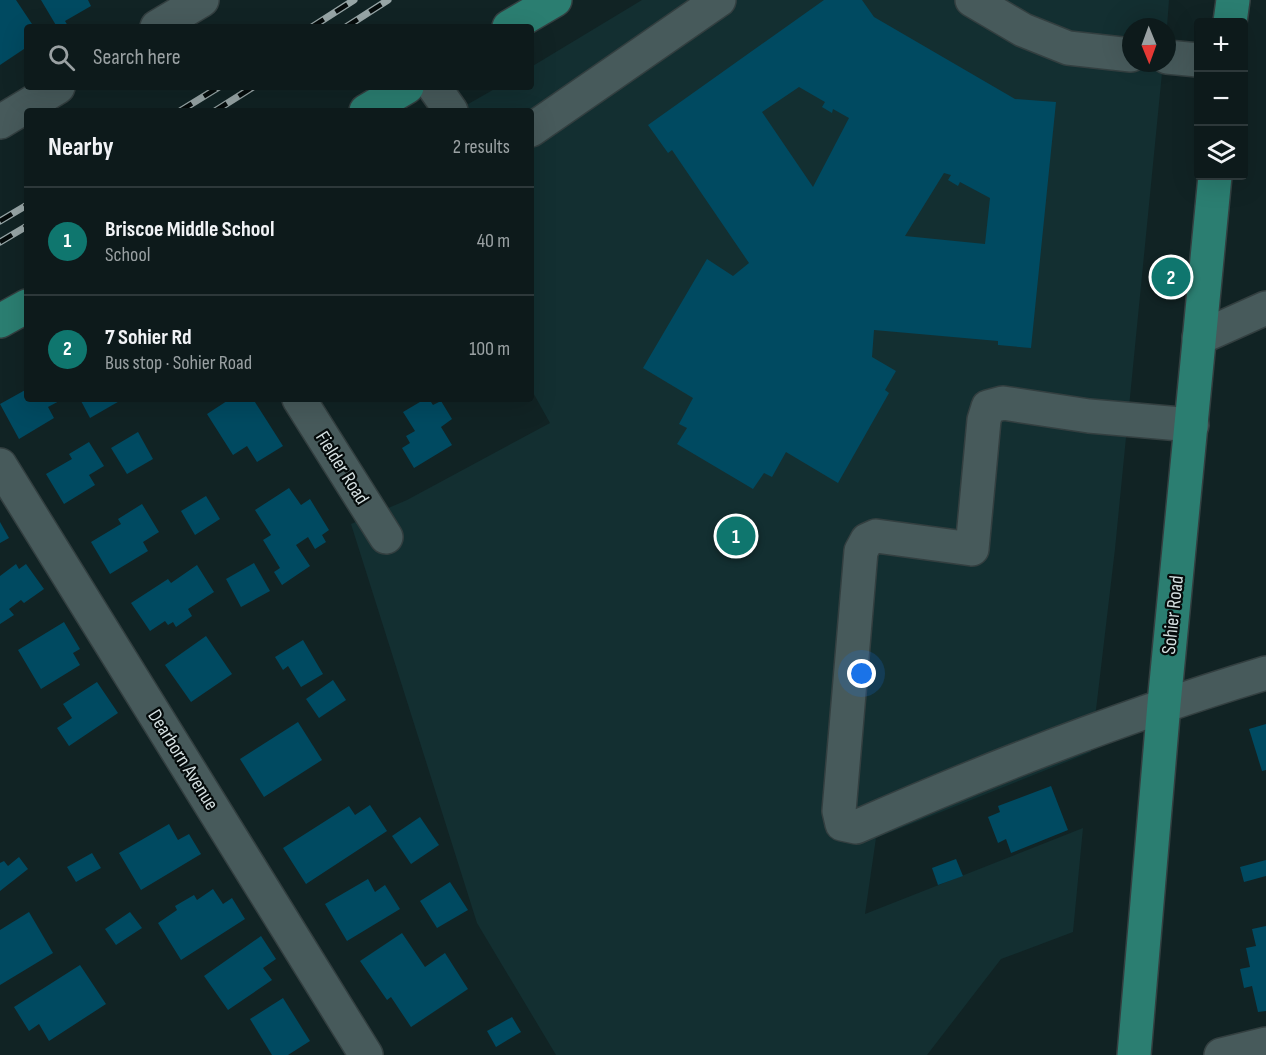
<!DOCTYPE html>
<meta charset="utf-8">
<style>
body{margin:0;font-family:"Sofia Sans Condensed",sans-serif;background:#162324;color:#f1f3f6}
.controls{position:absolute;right:18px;top:18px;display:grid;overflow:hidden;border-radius:6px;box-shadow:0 6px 24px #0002}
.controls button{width:54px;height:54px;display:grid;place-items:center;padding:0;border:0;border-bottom:2px solid #2d383a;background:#0d1a1b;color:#f1f3f6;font:30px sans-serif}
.compass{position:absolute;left:1122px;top:18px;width:54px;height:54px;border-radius:50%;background:#0d1a1b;box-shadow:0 6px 24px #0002;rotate:179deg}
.you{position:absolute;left:862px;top:674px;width:21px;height:21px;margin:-15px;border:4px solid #fff;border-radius:50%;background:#1a73e8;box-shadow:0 0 0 9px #1a73e833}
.badge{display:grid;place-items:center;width:39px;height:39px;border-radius:50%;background:#0f766e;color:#fff;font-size:20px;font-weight:700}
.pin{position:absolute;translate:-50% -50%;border:3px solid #fff;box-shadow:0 2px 6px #0006}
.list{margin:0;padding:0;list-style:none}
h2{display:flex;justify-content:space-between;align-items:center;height:78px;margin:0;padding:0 24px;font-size:26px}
h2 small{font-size:20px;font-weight:400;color:#9aa1a3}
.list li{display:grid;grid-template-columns:39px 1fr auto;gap:18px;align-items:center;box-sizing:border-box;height:108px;padding:0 24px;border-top:2px solid #2d383a}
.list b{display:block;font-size:22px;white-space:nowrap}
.list p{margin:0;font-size:20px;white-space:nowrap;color:#9aa1a3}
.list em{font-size:20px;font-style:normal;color:#9aa1a3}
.icon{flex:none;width:33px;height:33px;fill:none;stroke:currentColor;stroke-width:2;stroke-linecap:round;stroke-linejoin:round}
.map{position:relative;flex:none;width:1266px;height:1055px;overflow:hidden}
.search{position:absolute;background:#0d1a1b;box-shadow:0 6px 24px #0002;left:24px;top:24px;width:510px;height:66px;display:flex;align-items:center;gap:15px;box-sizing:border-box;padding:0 21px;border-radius:6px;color:#9aa1a3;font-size:22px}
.panel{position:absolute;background:#0d1a1b;box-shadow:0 6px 24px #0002;left:24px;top:108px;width:510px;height:294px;border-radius:6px}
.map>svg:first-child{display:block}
.built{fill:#132f31}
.building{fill:#004a61;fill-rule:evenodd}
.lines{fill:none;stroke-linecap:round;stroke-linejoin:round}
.minor-casing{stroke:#333f40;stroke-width:36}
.major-casing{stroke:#333f40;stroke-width:36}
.minor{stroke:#475a5b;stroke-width:33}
.major{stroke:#2b7e71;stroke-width:33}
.rail-casing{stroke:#97a5a6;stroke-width:7}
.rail{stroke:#050b0b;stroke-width:4.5;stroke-dasharray:14;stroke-linecap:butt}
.labels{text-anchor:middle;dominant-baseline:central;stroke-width:4.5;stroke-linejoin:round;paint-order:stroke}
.street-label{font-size:20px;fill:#d4dfe0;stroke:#050b0b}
</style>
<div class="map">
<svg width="1266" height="1055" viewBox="0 0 1266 1055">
<rect width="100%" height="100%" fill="#112324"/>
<polygon class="built" points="642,0 1169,0 1167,27 1131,27 1131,63 1163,63 1115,549 1091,752 876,838 865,914 1083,828 1073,932 1001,959 927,1055 556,1055 477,923 351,524 407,500 550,423 531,389 531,111 456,111 498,87 531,87 531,67"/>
<g class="building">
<polygon points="0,0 16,0 34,27 27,27 27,47 0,65"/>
<polygon points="41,0 88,0 91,6 65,21 68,26 57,27"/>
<path d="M 824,0 L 862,0 L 874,17 L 1015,99 L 1056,102 L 1031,348 L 998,345 L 998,341 L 874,330 L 872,357 L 896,371 L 885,390 L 889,393 L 838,483 L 786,452 L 772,477 L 764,473 L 753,489 L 677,444 L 687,428 L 679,424 L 693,398 L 643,368 L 707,259 L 733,276 L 749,263 L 672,150 L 668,153 L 648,125 ZM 799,87 L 825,102 L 822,107 L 832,113 L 833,109 L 849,118 L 813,187 L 762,112 ZM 944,173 L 951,175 L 948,180 L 958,186 L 960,182 L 990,198 L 985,244 L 905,236 Z"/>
<polygon points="27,389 27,399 63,399 48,407 54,418 19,439 0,404"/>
<polygon points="80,399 123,399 90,418"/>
<polygon points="230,399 253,399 283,446 257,462 247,446 233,455 207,414"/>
<polygon points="425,399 429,399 433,405 441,401 452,419 441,427 452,445 414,468 402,448 410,443 406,436 415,431 403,412"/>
<polygon points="138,432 153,459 127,474 111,448"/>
<polygon points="89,442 104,466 89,475 95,485 64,504 46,474 72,459 69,454"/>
<polygon points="289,488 301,505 310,499 329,530 322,535 326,542 315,549 308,537 296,545 310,566 282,585 274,572 280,568 263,540 271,535 255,510"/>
<polygon points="206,496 220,519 195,535 181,511"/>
<polygon points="142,504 159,532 143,542 148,551 110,574 91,542 121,524 118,519"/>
<polygon points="0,522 9,538 0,543"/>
<polygon points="254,563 270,591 241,607 226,579"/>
<polygon points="16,564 19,569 26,564 44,589 24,603 21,600 9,609 14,615 0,624 0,576"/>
<polygon points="197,565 214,592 188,609 192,616 176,627 173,622 168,625 165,621 150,631 131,603 168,579 171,583"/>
<polygon points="64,622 80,649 73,653 80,665 41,689 18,650"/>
<polygon points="206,636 232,674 191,702 165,665"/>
<polygon points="303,640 323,674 301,687 288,666 283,670 275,657"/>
<polygon points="333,680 346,700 319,718 306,699"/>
<polygon points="97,682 118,713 69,746 57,728 72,718 63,704"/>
<polygon points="298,722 322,760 264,797 240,759"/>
<polygon points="1266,724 1266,770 1262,771 1249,729"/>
<polygon points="1051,786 1068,830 1011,853 1006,839 998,843 988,817 1000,812 998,806"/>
<polygon points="370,805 387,831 306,884 283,848 349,806 355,815"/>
<polygon points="420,817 439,845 411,864 392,836"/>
<polygon points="169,824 178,840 189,834 201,854 141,890 119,853"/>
<polygon points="92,853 101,868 76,882 67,867"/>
<polygon points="19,857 28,869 0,891 0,863 4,861 8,866"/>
<polygon points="956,859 963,876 938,885 932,868"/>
<polygon points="1266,860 1266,876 1244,882 1240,867"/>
<polygon points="368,879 375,892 385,885 400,909 347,941 325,904"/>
<polygon points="450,882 468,910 437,928 420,901"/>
<polygon points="213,889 223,904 232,898 245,919 181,960 158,923 177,910 175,906 194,895 197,900"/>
<polygon points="29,912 53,953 0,985 0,930"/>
<polygon points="130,912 142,928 116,945 105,929"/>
<polygon points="1266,926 1266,1011 1258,1012 1252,986 1244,988 1240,969 1250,967 1246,948 1256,946 1252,929"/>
<polygon points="402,933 425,967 445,953 468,989 411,1027 391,997 387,1000 360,961"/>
<polygon points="261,936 276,959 263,968 272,980 228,1010 204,976"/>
<polygon points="80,965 106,1004 49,1041 39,1024 29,1031 14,1007"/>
<polygon points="283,998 310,1041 288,1055 272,1055 250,1019"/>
<polygon points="512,1017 521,1032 496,1047 487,1031"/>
</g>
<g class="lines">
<g class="minor-casing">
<g id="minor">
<polyline points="972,0 1023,30 1068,48 1131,55"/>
<polyline points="157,27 202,0"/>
<polyline points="1167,57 1198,60"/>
<polyline points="434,87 451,111"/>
<polyline points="0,122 58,87"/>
<polyline points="531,130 719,0"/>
<polyline points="1199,338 1266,308"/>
<polyline points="299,399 386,537"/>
<path d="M 1192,425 L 1089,416 L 1003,403 L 988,407 L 984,420 L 972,549 L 876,536 L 867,540 L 861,551 L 839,811 L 842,824 L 856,827 C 990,768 1126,715 1266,673"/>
<polyline points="0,465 366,1055"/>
<polyline points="1221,1055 1266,1044"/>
</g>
</g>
<g class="major-casing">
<g id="major">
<polyline points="1230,22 1233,0"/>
<polyline points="509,27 555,0"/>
<polyline points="366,111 407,87"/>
<polyline points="0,321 27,306"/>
<polyline points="1134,1055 1164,704 1215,176"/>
</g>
</g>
<use href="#minor" class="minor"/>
<use href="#major" class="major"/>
<g class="rail-casing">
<g id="rail">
<polyline points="312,27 354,0"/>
<polyline points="346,27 388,0"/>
<polyline points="180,111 219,87"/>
<polyline points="215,111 253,87"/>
<polyline points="0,221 27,205"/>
<polyline points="0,242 27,226"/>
</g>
</g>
<use href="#rail" class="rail"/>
</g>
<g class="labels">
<g class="street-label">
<text transform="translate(342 468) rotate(58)">Fielder Road</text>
<text transform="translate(1173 615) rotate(-84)">Sohier Road</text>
<text transform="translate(183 760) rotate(58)">Dearborn Avenue</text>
</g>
</g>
</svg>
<div class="controls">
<button>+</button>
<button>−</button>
<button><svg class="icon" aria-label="layers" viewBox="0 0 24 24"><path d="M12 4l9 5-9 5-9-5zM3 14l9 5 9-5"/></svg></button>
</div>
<svg class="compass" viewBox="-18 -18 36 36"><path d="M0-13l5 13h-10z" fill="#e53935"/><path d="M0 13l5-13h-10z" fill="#9aa1a3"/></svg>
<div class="you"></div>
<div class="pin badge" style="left:736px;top:536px">1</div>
<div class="pin badge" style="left:1171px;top:277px">2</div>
<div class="search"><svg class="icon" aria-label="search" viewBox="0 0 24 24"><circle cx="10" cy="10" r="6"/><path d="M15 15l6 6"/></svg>Search here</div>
<section class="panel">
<h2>Nearby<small>2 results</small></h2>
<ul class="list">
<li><span class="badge">1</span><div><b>Briscoe Middle School</b><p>School</p></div><em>40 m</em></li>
<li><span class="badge">2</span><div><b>7 Sohier Rd</b><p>Bus stop · Sohier Road</p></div><em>100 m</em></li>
</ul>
</section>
</div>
